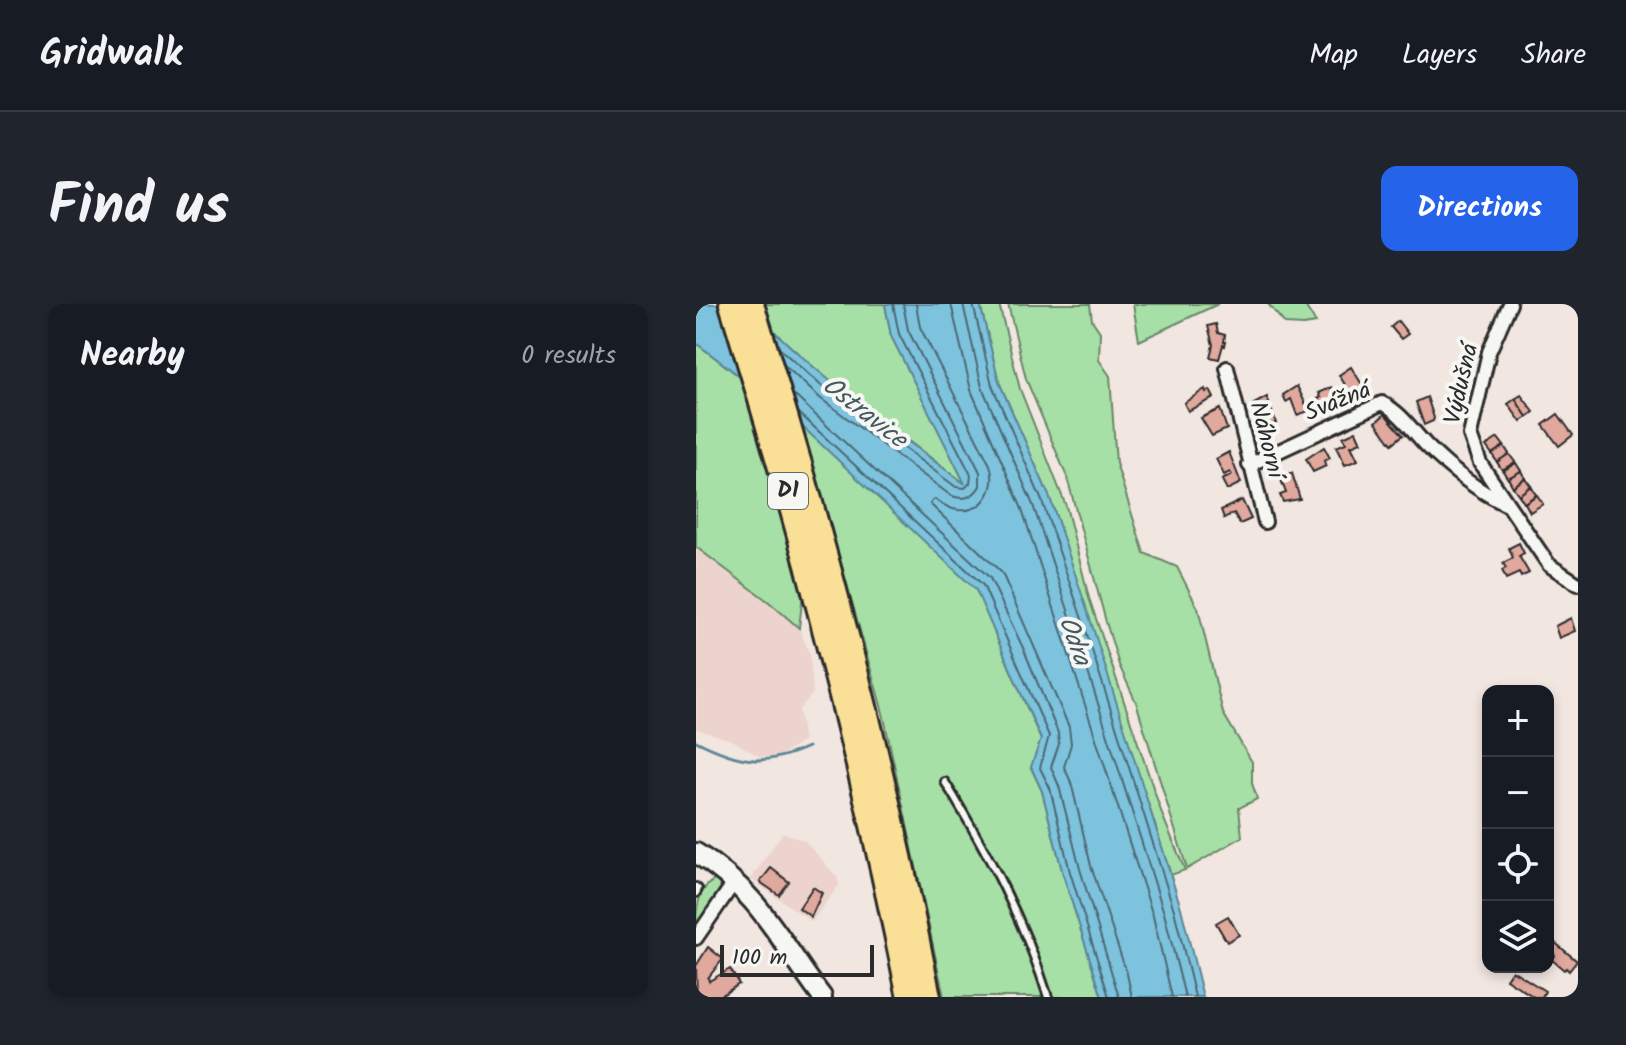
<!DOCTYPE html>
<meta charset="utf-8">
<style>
body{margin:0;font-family:Kalam,sans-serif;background:#20242c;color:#f1f3f6}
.controls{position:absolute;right:24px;bottom:24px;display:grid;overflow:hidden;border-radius:16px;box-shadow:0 4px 12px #0003}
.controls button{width:72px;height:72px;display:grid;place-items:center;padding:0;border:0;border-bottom:2px solid #363941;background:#171b24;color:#f1f3f6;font:40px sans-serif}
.scale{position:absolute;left:24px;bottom:20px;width:154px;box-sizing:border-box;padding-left:8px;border:4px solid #2b2b2b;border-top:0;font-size:22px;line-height:28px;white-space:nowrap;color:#2b2b2b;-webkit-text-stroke:6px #f6f6f2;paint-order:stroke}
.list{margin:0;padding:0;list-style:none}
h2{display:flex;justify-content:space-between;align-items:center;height:104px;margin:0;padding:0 32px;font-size:34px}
h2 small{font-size:26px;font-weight:400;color:#9ea1a6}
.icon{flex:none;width:44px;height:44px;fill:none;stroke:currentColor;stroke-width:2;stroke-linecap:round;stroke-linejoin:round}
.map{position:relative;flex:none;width:882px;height:693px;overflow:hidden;border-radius:16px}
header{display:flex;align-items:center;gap:48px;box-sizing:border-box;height:112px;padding:0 40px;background:#171b24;border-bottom:2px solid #363941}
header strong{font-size:38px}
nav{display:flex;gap:44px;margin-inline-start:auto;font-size:28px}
.intro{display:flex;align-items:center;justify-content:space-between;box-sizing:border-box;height:192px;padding:0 48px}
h1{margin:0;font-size:56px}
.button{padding:20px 36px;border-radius:16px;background:#2563eb;color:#fff;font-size:28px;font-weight:700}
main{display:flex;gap:48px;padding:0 48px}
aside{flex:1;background:#171b24;border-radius:16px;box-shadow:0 4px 12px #0003}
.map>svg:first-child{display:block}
.built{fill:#edd3cd}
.green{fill:#a6e0a6;stroke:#688668;stroke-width:2}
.water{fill:#7dc3de;stroke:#5c8696;stroke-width:2}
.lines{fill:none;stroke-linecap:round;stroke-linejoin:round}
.shore{stroke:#4c6873;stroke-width:2}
.stream{stroke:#5c8696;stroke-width:3}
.building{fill:#e1a89e;stroke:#2b2b2b;stroke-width:2}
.lane-casing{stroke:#2b2b2b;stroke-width:12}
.street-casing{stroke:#2b2b2b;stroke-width:18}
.secondary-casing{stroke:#2b2b2b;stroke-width:24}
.highway-casing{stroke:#2b2b2b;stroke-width:28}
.lane{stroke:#f6f6f2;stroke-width:6}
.street{stroke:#f6f6f2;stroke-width:12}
.secondary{stroke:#f6f6f2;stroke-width:18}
.highway{stroke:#fadf96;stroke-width:22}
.labels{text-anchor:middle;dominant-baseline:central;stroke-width:8;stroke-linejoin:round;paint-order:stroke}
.shield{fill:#f6f6f2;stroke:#686867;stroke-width:2}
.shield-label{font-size:22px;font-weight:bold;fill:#2b2b2b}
.street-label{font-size:24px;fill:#2b2b2b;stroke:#f6f6f2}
.water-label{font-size:26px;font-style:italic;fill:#445961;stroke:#f6f6f2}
</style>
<header>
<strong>Gridwalk</strong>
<nav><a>Map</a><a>Layers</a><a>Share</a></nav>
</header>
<div class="intro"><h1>Find us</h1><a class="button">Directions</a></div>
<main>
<aside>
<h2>Nearby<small>0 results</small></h2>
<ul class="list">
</ul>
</aside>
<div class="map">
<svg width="882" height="693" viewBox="0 0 882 693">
<rect width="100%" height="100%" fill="#f2e6e1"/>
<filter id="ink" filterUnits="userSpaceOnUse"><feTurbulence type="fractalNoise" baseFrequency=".0125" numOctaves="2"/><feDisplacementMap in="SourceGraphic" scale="16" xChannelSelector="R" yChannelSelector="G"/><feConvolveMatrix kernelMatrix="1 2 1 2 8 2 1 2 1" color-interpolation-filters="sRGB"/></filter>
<g filter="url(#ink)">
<g class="built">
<polygon points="0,243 73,298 103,324 114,351 117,389 103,406 108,437 82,453 64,453 38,437 0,425"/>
<polygon points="87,528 109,537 141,573 143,581 116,618 55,575"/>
</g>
<g class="green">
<polygon points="69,0 189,0 195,32 271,181 135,79 78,28"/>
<polygon points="284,0 303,0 324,85 370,202 393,294 467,513 489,566 475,571 354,194 303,78"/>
<polygon points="312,0 394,0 396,16 404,28 403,56 414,72 420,159 448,249 481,263 502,304 527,409 556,458 556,479 561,495 543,504 546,533 491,565 440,398 423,361 410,318 371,173 330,75"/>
<polygon points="437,0 522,0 443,37"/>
<polygon points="572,0 608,0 620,19 607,21 589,20"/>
<polygon points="0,39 44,73 107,289 103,324 73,298 0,243"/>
<polygon points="107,123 280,285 345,436 335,464 346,487 367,570 406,693 248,693 187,409"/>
<path d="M 20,575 L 25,583 L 0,625 C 0,606 1,584 20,575 Z"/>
</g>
<path class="water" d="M 0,0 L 51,0 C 116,69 193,123 269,180 L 195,32 L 189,0 L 284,0 L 303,78 L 354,194 L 397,324 L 485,604 L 507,693 L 406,693 L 367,570 L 346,487 L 335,463 L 345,435 L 280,286 L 92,109 L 0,39 Z"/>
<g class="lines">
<g class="shore">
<path d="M 220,0 L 224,23 L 294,161 C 302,183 288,209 262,206 C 252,205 245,199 238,195 L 234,200 L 306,269 L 373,423 L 375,440 L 368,463 L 375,478 L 395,562 L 431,670 L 436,693"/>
<polyline points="255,0 275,86 326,205 457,612 476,693"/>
<polyline points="267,0 286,83 337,201 380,330 468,609 489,693"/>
<polyline points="277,0 296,81 346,197 390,327 478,606 499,693"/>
<polyline points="83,44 130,86 260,183 269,184 274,179 275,171 203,30 197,0"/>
<path d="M 89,62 L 124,94 L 254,191 C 266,197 277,194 284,182 L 284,168 L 212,26 L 207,0"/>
<polyline points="97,90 294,274 328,346 362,429 363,440 355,463 363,482 384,565 423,693"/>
<polyline points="102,108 287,281 353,432 344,464 354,484 374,568 413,693"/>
</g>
<path class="stream" d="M 0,437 C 44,459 67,463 112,443"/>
</g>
<g class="building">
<polygon points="702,17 712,30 705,35 695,23"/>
<polygon points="520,20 522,29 529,31 528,38 530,38 529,42 527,41 523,55 514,53 517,41 512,22"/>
<polygon points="655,63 667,82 657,89 663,98 659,101 653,91 655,90 643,71"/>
<polygon points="601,82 613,107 601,111 595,95 590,98 587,91"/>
<polygon points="636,83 641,93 632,97 635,104 626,108 620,96 625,93 623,89"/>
<polygon points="509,85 510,88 514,86 518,94 492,107 488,99"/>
<polygon points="825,91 838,108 831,113 819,95"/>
<polygon points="571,93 580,119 568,123 563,106 558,108 556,101"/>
<polygon points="731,93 738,114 737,117 728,121 720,98"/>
<polygon points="819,95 831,113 825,118 812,100"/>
<polygon points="524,105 531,125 516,132 505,114"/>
<polygon points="689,110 707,131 696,140 680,118"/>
<polygon points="862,110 877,131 863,142 847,121"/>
<polygon points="660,127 665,138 655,142 662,156 649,161 640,143 650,139 647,133"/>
<polygon points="802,134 808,142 796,150 790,142"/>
<polygon points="808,142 813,150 801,158 796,150"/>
<polygon points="628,143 634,154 628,157 630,162 617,168 610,155"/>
<polygon points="533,148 545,179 531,186 526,176 536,171 534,168 528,171 520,155"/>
<polygon points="813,150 819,158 806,166 801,158"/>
<polygon points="820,159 825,167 812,175 807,167"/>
<polygon points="825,167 829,174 817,183 812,174"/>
<polygon points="596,169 604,195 587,198 584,191 590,189 584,173"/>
<polygon points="829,174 835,182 823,191 817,183"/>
<polygon points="835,182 840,191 828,199 823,191"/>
<polygon points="841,191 847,200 834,208 829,199"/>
<polygon points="546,196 555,215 544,220 538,209 528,214 525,206"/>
<polygon points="823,239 828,249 823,252 833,269 825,273 823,269 810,275 806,266 810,264 807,259 817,254 813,244"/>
<polygon points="875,314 879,327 863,334 859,322"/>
<polygon points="75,564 93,578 83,591 64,578"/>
<polygon points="117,583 126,589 115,613 103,604"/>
<polygon points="532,612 543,631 531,638 520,619"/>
<polygon points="857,637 881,657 873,667 870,664 868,666 855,655 859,651 852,642"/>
<polygon points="12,643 27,655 12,674 13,677 34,665 43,680 23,693 1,693 0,662"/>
<polygon points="816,666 849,687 846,693 838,693 810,675"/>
</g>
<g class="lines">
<g class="lane-casing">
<g id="lane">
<path d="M 249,478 C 291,547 328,616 352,693"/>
<polyline points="0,583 2,585 0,589"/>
</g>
</g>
<g class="street-casing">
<g id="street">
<polyline points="814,0 793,48 774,131 784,159 853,261 882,280"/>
<polyline points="531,64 569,218"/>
<path d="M 553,161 L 686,99 C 706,109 717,128 732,143 C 754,165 781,186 809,200"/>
<polyline points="0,634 39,577"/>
</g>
</g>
<g class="secondary-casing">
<path id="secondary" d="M 0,549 C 64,589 83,636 126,693"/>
</g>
<g class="highway-casing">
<g id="highway">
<path d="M 35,0 C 106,228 166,459 213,693"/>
<path d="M 56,0 C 127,228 188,458 233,693"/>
</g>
</g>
<use href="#lane" class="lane"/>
<use href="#street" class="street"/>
<use href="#secondary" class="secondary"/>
<use href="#highway" class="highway"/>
</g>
</g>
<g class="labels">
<rect class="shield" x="72" y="169" width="40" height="36" rx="6"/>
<g class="shield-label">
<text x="92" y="187">D1</text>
</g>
<g class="street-label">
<text transform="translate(766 80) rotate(-77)">Výdušná</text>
<text transform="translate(642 98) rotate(-22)">Svážná</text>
<text transform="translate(570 136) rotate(76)">Náhorní</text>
</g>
<g class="water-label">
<text transform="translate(168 109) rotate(38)">Ostravice</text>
<text transform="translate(378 337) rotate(70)">Odra</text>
</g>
</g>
</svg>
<div class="controls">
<button>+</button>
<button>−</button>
<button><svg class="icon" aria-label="locate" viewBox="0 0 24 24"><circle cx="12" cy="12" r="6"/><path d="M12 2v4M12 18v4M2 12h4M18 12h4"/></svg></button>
<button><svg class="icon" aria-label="layers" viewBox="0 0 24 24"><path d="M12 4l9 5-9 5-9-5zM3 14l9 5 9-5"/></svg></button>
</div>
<div class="scale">100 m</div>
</div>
</main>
